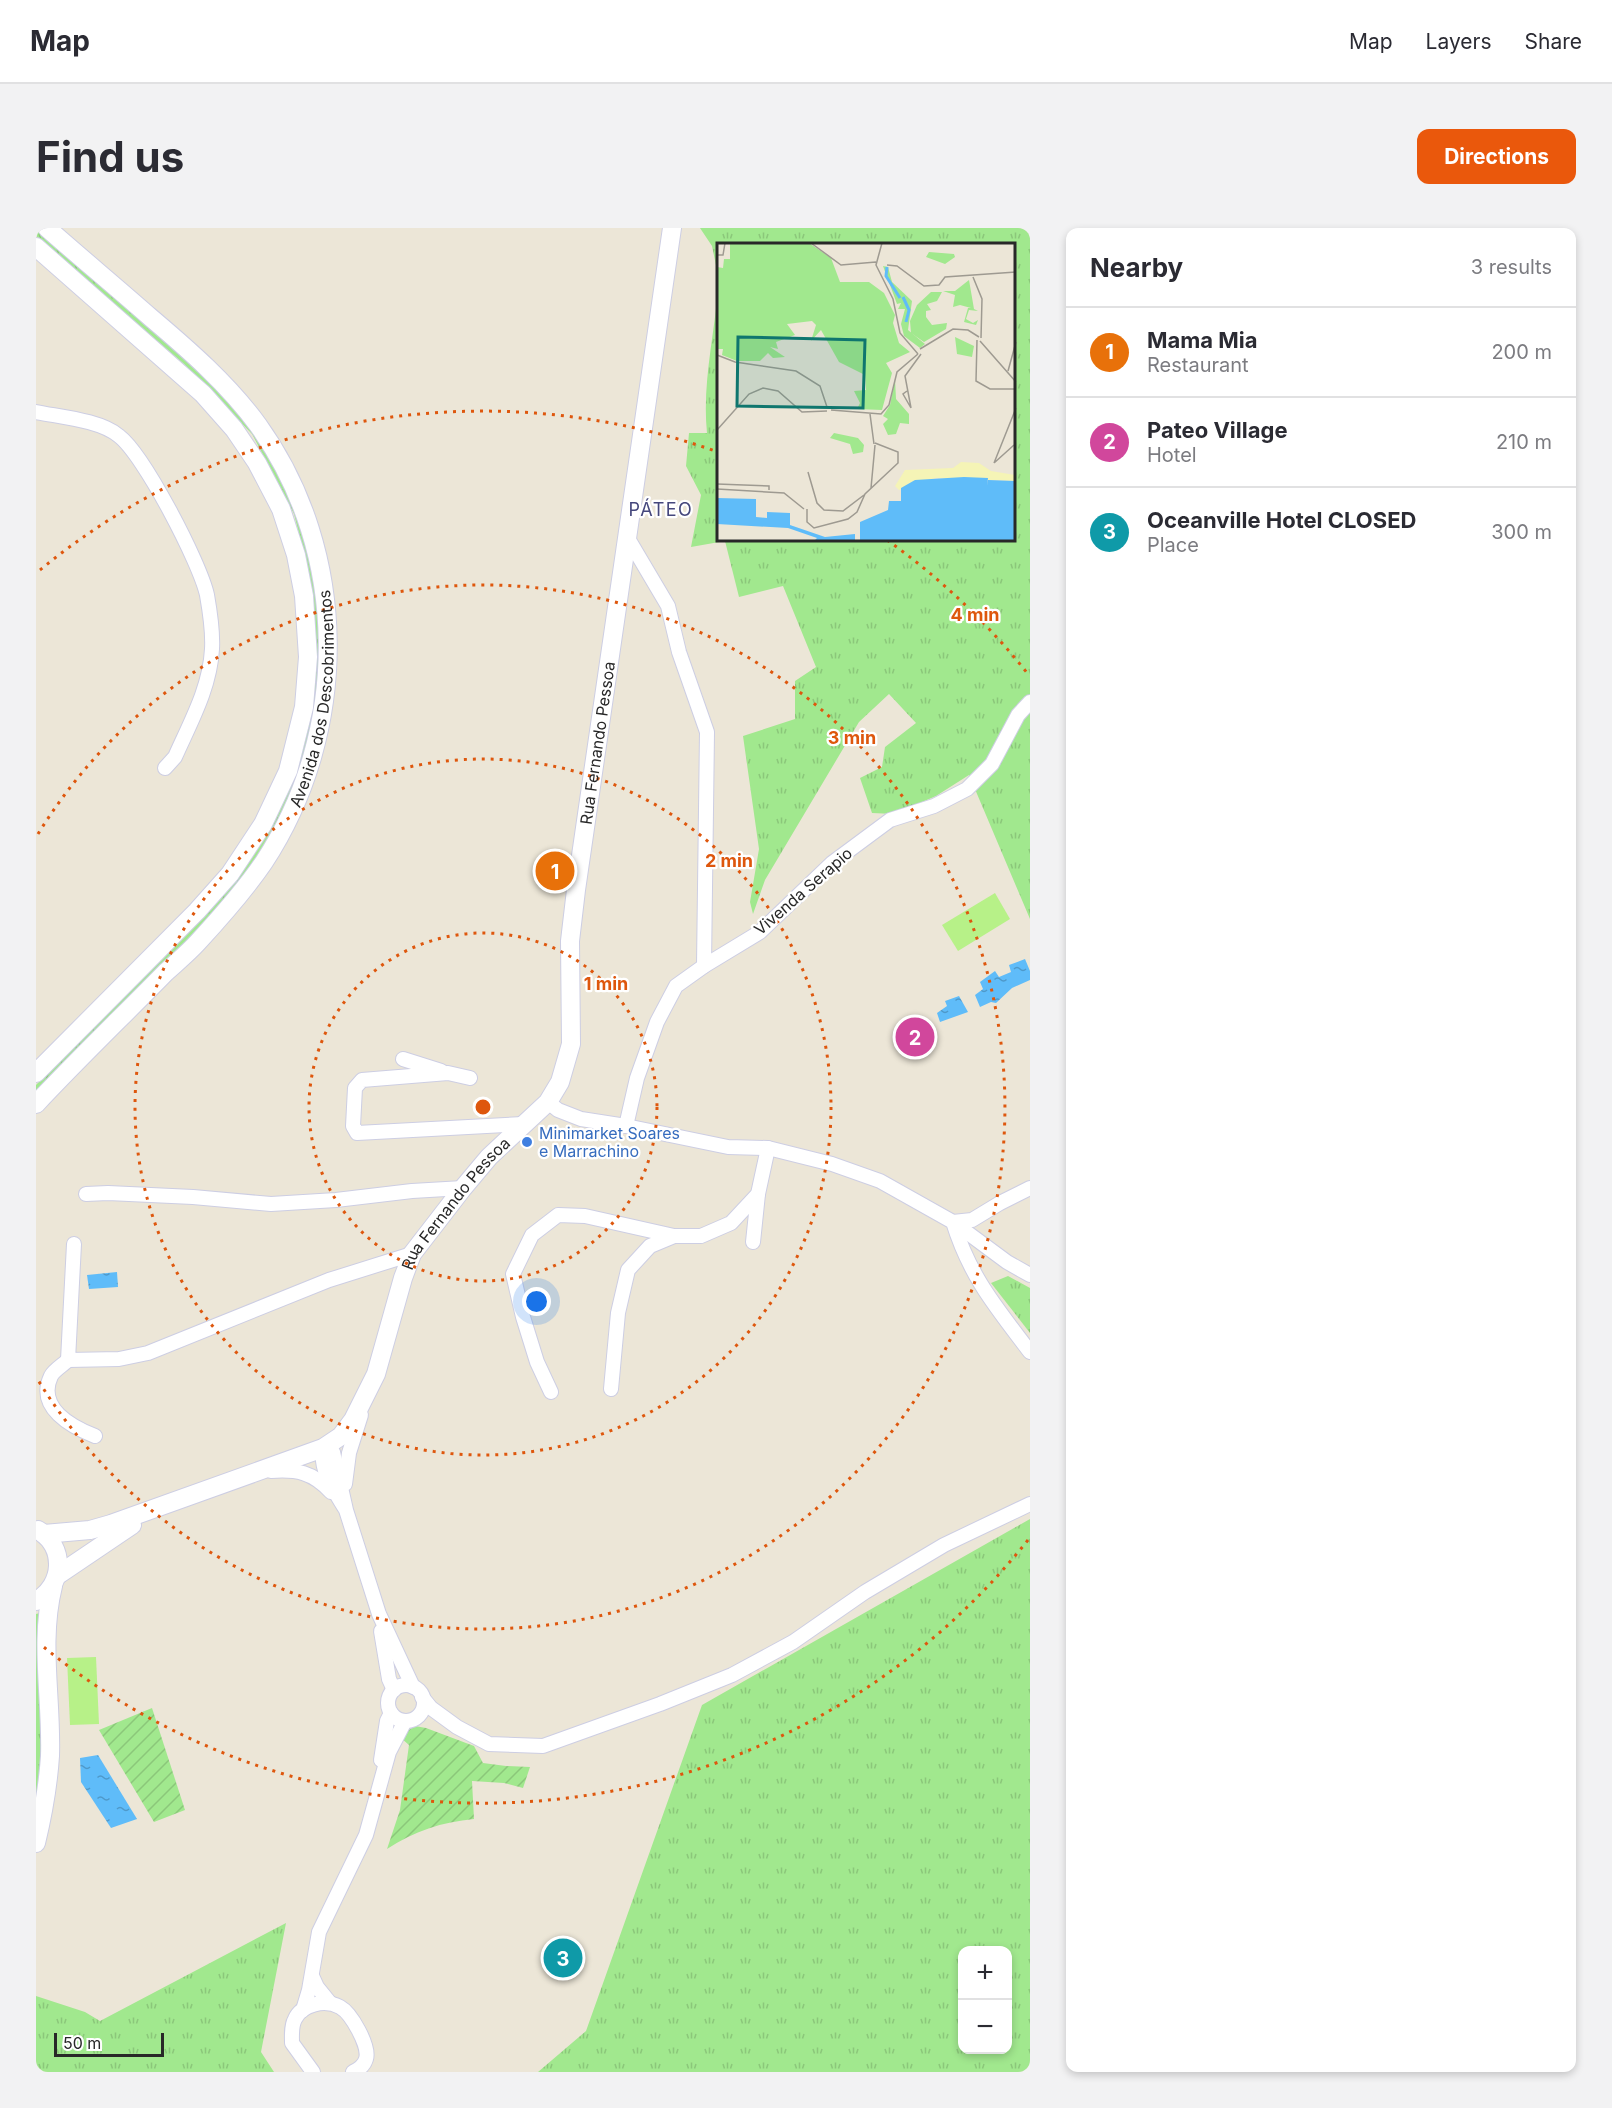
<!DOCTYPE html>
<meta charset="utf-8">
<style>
body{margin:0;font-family:Inter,sans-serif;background:#f2f2f3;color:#2b2b33}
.controls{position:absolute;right:18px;bottom:18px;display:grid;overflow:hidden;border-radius:12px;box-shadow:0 3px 9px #0003}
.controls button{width:54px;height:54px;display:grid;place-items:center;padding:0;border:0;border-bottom:2px solid #e1e1e2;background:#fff;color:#2b2b33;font:30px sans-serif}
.scale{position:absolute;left:18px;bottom:15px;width:110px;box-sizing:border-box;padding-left:6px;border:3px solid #282828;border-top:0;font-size:16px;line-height:21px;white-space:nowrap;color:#282828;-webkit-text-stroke:4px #fff;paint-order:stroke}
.you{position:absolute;left:501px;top:1074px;width:21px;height:21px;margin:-15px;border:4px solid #fff;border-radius:50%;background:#1a73e8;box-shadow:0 0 0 9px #1a73e833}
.badge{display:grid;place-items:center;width:39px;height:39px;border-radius:50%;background:#ea580c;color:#fff;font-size:20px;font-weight:700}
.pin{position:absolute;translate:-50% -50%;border:3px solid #fff;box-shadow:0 2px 6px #0006}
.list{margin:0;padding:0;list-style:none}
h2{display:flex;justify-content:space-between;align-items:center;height:78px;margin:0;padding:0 24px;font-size:26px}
h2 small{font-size:20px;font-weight:400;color:#7c7c81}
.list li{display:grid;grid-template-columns:39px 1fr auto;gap:18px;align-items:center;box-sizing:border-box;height:90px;padding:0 24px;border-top:2px solid #e1e1e2}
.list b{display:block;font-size:22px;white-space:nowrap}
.list p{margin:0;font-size:20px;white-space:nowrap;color:#7c7c81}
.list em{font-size:20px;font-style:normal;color:#7c7c81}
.map{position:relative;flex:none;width:994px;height:1844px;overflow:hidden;border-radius:12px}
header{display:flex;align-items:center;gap:36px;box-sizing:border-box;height:84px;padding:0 30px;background:#fff;border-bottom:2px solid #e1e1e2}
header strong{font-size:28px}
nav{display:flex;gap:33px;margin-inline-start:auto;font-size:21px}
.intro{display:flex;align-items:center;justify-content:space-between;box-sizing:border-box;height:144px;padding:0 36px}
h1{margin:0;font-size:42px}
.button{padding:15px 27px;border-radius:12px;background:#ea580c;color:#fff;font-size:21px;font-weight:700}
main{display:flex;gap:36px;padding:0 36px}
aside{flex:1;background:#fff;border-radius:12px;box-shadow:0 3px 9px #0003}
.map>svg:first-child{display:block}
.grass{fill:url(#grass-tufts);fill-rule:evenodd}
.garden{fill:url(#garden-furrows)}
.pitch{fill:#b7f188}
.water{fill:url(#water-ripples)}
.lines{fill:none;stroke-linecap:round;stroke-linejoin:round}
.street-casing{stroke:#cdcee3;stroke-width:16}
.secondary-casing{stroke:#cdcee3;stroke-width:20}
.street{stroke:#fff;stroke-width:14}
.secondary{stroke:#fff;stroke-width:18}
.ring{fill:none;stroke:#de570d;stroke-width:3;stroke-dasharray:3 6}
.shop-dot{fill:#3f7fe0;stroke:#fff;stroke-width:2}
.labels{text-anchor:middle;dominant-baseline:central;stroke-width:4.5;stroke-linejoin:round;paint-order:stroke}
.street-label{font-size:16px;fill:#282828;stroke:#fff}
.shop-label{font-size:16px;fill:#366cbe;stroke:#fff;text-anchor:start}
.neighbourhood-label{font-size:18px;letter-spacing:1.5px;fill:#45477c;stroke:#fff}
.inset-river{fill:none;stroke:#5fbcf9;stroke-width:3}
.inset-road{fill:none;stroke:#9e9a91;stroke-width:1.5}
.view{fill:#0f766e;fill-opacity:0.15;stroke:#0f766e;stroke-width:3}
.inset-edge{fill:none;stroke:#282828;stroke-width:3}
.centre{fill:#de570d;stroke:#fff;stroke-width:3}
.ring-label{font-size:18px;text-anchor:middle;font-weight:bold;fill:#de570d;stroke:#fff;stroke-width:4.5;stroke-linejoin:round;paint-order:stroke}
</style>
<header>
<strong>Map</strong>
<nav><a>Map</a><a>Layers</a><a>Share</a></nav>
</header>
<div class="intro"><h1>Find us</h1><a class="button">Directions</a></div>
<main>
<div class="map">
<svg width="994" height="1844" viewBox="0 0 994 1844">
<defs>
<pattern id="grass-tufts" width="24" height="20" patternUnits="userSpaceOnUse" patternTransform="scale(1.5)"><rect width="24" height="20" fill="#a1e88e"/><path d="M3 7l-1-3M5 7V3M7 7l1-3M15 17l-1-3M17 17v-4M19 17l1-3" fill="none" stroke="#8bc77a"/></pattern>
<pattern id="garden-furrows" width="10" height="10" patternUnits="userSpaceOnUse" patternTransform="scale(1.5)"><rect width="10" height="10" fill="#a1e88e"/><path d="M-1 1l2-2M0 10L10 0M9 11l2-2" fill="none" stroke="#8bc77a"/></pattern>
<pattern id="water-ripples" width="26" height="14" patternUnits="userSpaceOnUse" patternTransform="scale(1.5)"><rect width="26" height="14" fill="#5fbcf9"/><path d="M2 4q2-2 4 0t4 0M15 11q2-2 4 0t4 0" fill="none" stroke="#4e99ca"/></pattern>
</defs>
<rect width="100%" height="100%" fill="#ece6d7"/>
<g class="grass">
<path d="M 664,0 L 994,0 L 994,691 L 933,547 L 900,568 L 858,586 L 836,585 L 824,550 L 846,539 L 849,519 L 880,495 L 853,466 L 823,494 L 729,652 L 717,686 L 714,674 L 723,621 L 707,508 L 759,491 L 759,453 L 780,439 L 747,358 L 703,369 L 689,313 L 655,319 L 665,267 L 650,238 L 653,205 L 671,205 C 666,157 678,109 682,62 L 682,312 L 978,312 L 978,16 L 682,16 L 682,47 L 676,18 Z"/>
<polygon points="0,1 151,131 191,171 217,202 263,285 283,368 283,474 254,575 230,617 196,663 161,703 0,865 0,857 151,705 189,662 264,529 265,314 258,286 216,206 148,136 0,8"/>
<polygon points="972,1048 994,1060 994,1105 955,1055"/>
<path d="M 994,1291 L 994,1844 L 502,1844 L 550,1803 L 666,1477 ZM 927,1722 L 972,1722 L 972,1822 L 927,1822 Z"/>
<polygon points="4,1385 5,1527 0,1582 0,1386"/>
<polygon points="250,1695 225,1824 238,1844 0,1844 0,1768 49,1784 64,1793"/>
</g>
<g class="garden">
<polygon points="116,1480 149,1582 118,1594 63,1502"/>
<path d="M 379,1498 L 390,1500 L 438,1518 L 447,1535 L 470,1538 L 494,1539 L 487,1560 L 468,1555 L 436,1553 L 438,1591 C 406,1594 378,1603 351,1621 L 364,1582 L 373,1517 L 365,1510 L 368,1505 Z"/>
</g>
<g class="pitch">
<polygon points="959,665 974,691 922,723 906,697"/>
<polygon points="60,1429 63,1496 34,1497 31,1430"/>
</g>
<g class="water">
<polygon points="989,731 994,743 994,752 976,760 960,775 955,774 944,779 939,767 947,761 944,754 959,743 963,749 975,744 973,737"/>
<polygon points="923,768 932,784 904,794 901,785 911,778 909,773"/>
<polygon points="81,1044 82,1059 53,1061 51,1047"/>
<polygon points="62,1527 101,1591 75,1600 45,1554 44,1530"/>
</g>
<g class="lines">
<g class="street-casing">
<g id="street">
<path d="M 0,184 C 24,189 64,192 83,208 C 108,227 164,335 171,367 C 174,384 177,404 176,421 C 174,460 154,495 139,529 L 129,540"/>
<polyline points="590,307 632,378 643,424 671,504 668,738"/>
<polyline points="367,831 405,843"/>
<polyline points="434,850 412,845 326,852 319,860 317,898 321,905 487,896"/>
<path d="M 512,874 L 522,882 L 545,891 L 590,898 L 692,919 L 732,920 L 796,936 L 844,953 L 917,994 C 934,1049 960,1079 994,1124"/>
<polyline points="590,898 601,850 621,794 640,758 668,738 724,704 796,635 854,592 898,578 931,561 956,536 982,487 994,474"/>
<polyline points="50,966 72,965 157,969 235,976 300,972 376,963 427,960"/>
<polyline points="917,994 971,1034 994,1047"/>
<polyline points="917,994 936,992 964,975 994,960"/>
<polyline points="717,1014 722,966"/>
<polyline points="38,1016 32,1132 83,1131 112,1125 293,1052 376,1026"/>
<path d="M 32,1132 C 27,1137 18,1142 15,1148 C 0,1180 36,1199 59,1208"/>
<polyline points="575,1161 582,1085 592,1042 614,1018 638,1008"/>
<polyline points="515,1164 501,1134 487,1089 477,1046 496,1007 522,987 549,988 638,1008 665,1008 695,995 722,966 732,920"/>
<path d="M 235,1243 C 260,1241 277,1244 295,1264"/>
<polyline points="309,1256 313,1225 325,1187"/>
<path d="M 310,1282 C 298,1262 284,1244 287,1220 L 297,1224 L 310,1282 L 343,1386 L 377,1459"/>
<polyline points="345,1403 353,1451 358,1462"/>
<circle cx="370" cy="1475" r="18"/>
<polyline points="386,1469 395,1480 421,1499 453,1516 507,1518 624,1476 696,1447 757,1414 829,1364 908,1317 994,1276"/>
<polyline points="345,1532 351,1493 355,1485"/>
<polyline points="276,1748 281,1759 294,1775"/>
<polyline points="267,1782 273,1762 283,1704 330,1607 353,1524 369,1493"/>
<path d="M 277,1844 L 256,1815 C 256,1807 255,1798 259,1791 C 266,1776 289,1771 304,1779 C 315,1785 334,1818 330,1831 C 328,1838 323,1841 317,1844"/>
</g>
</g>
<g class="secondary-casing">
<g id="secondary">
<polyline points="0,19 167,166 198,201 221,235 245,281 260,327 268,368 272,429 268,479 252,543 227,596 194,646 161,683 0,845"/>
<path id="s1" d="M 0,876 C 42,831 87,788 130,744 C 141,734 152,725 162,714 C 185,689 209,662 228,634 C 314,503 314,325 222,197 C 192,156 153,122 114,89 C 80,59 45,30 11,0"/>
<path id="s2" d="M 8,1306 L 54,1302 L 75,1296 L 287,1220 L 305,1208 L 317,1192 L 340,1146 L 367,1050 L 376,1026 L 427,960 L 453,929 L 512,874 L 524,854 L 535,816 L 534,713 L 540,662 L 636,0"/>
<polyline points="22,1347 96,1297"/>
<path d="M 0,1373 C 28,1357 30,1319 2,1302"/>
<path d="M 0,1615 C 7,1586 12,1558 14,1528 C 16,1471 3,1414 17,1358"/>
</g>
</g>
<use href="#street" class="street"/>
<use href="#secondary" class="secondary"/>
</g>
<g class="ring">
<circle cx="447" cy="879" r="174"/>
<circle cx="447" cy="879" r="348"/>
<path d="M2 606A522 522 0 1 1 2 1152"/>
<path d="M992 1312A696 696 0 0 1 4 1416M4 342A696 696 0 0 1 679 223M851 312A696 696 0 0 1 992 446"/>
</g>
<circle class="shop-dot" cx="491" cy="914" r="6"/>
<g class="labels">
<g class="street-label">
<text stroke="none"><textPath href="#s1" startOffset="507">Avenida dos Descobrimentos</textPath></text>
<text stroke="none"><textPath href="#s2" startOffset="1082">Rua Fernando Pessoa</textPath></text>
<text transform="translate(767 663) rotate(-41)">Vivenda Serapio</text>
<text stroke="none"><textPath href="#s2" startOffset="578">Rua Fernando Pessoa</textPath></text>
</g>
<g class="shop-label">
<text x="503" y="905">Minimarket Soares<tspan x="503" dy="18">e Marrachino</tspan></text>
</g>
<g class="neighbourhood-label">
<text x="625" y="281">PÁTEO</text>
</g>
</g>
<g transform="translate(681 15)">
<rect width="298" height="298" fill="#ece6d7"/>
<path d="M 13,0 L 92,0 L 114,15 L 123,39 L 152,39 L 167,50 L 178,72 L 176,80 L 182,100 L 193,109 L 169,120 L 175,130 L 165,167 L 140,166 L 143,160 L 137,148 L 149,147 L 148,132 L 122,119 L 104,87 L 94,98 L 99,82 L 95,78 L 70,81 L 78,92 L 59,99 L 61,106 L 53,104 L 68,114 L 56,115 L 51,110 L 43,118 L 20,118 L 5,112 L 6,106 L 0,106 L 0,24 L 6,25 L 7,16 L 13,16 ZM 212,9 L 237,11 L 238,14 L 228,21 L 209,14 ZM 166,23 L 171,24 L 175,39 L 195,58 L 191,87 L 208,101 L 203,105 L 187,93 L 184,81 L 188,66 L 181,66 L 184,60 L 180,61 ZM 252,37 L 257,66 L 261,68 L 252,67 L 249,76 L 256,80 L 261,77 L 259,82 L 247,79 L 251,65 L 254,65 L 243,62 L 236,64 L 238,52 L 226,48 L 238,48 ZM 238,94 L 257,103 L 255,114 L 240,111 ZM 178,136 L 179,156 L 192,171 L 192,181 L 183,180 L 179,191 L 171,192 L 166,181 L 171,176 L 166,173 L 173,162 Z" fill="#a1e88e"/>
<path d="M 214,49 L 225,49 L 220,58 L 210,61 L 214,67 L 209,68 L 209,74 L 215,82 L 230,80 L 229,86 L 207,99 L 194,90 L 193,78 L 200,62 ZM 117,190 L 141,195 L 147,202 L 146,209 L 136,211 L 133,201 L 113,195 Z" fill="#a1e88e"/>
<path d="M 244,219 L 262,220 L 274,228 L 298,232 L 298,238 L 219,235 L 182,247 L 178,243 L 188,227 L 236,225 Z" fill="#f5f4b6"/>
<path d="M 247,234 L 271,235 L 270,243 L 271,237 L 298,238 L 298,298 L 143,298 L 143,279 L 171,267 L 172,258 L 184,258 L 184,245 L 198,237 ZM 0,255 L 39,256 L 39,274 L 50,275 L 50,269 L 73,270 L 73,282 L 108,294 L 138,291 L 138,298 L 97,298 L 100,295 L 71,285 L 0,281 Z" fill="#5fbcf9"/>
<path class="inset-river" d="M 170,24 L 169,33 L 183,55M 186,54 L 192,67 L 189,79"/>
<path class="inset-road" d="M 94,0 L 124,22 L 159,19M 165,0 L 159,22 L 176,56 L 183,90 L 201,111M 0,12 L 6,12 L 8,0M 170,22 L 180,23 L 207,43 L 222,42 L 228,34 L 299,29M 256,34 L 265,56 L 264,95M 260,97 L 259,138 L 273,146 L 299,146M 263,98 L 299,139M 203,106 L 236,86 L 251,87 L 262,94M 0,112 L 18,119 L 79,128 L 103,143 L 110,164M 291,128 L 299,99M 190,148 L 186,151 L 194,165 L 188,133 L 204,111M 114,167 L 164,171 L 172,162 L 180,129 L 201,111M 153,171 L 157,201M 0,187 L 32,151 L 46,145 L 61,148 L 85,169 L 110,168M 277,220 L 299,165M 277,220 L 297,202M 91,229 L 100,260 L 107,267 L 126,268 L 147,252M 0,241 L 52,243 L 52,247M 154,245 L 158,202M 0,246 L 67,250 L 87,266M 90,266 L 90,279 L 97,285 L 131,276 L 140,269 L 148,251 L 181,220 L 181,209 L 158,200"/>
<path class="view" d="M 21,94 L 148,97 L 146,165 L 20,163 Z"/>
<rect width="298" height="298" class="inset-edge"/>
</g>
<circle cx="447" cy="879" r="9" class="centre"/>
<g class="ring-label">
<text x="939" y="393">4 min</text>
<text x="816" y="516">3 min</text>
<text x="693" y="639">2 min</text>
<text x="570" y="762">1 min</text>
</g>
</svg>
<div class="controls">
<button>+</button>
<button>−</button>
</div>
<div class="scale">50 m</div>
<div class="you"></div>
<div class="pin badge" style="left:519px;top:643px;background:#e8710a">1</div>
<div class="pin badge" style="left:879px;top:809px;background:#d1479c">2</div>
<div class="pin badge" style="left:527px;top:1730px;background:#0f9aa8">3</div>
</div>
<aside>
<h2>Nearby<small>3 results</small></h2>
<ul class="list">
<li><span class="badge" style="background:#e8710a">1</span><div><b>Mama Mia</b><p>Restaurant</p></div><em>200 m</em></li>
<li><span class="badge" style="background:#d1479c">2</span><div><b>Pateo Village</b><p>Hotel</p></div><em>210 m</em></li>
<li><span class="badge" style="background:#0f9aa8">3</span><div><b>Oceanville Hotel CLOSED</b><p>Place</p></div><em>300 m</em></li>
</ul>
</aside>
</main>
